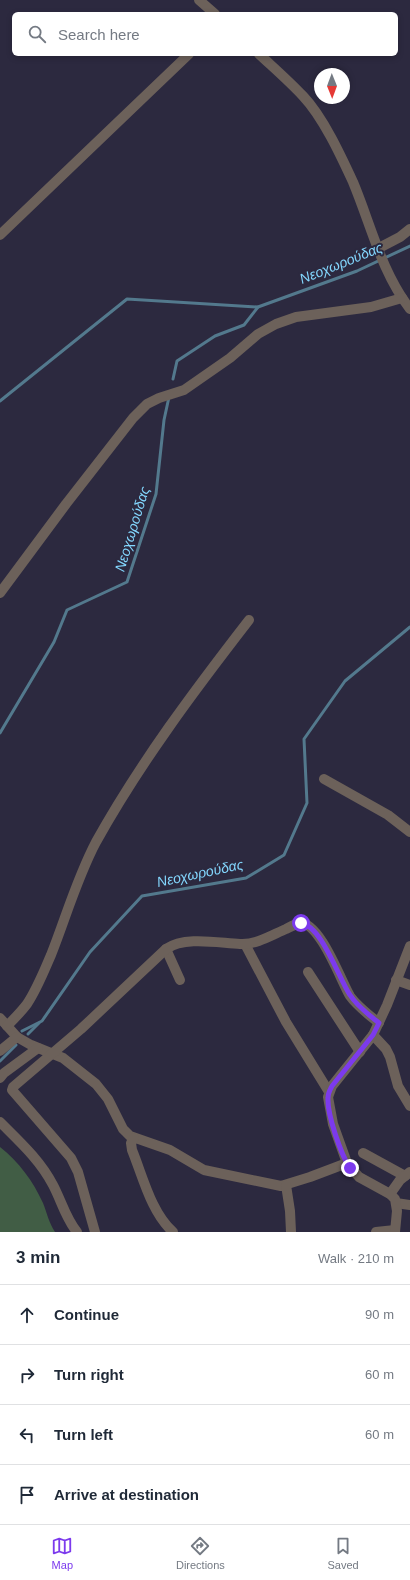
<!DOCTYPE html>
<meta charset="utf-8">
<style>
body{margin:0;font-family:Arial,sans-serif;background:#f6f6f7;color:#1f2937}
.compass{position:absolute;left:314px;top:68px;width:36px;height:36px;border-radius:50%;background:#fff;box-shadow:0 2px 6px #0003;rotate:179deg}
.stop{position:absolute;width:12px;height:12px;margin:-9px;border:3px solid #7c3aed;border-radius:50%;background:#fff}
.stop.end{background:#7c3aed;border-color:#fff;box-shadow:0 1px 4px #0008}
.list{margin:0;padding:0;list-style:none}
h2{display:flex;justify-content:space-between;align-items:center;height:52px;margin:0;padding:0 16px;font-size:17px}
h2 small{font-size:13px;font-weight:400;color:#747a83}
.list li{display:grid;grid-template-columns:26px 1fr auto;gap:12px;align-items:center;box-sizing:border-box;height:60px;padding:0 16px;border-top:1px solid #e0e1e3}
.list b{display:block;font-size:15px;white-space:nowrap}
.list em{font-size:13px;font-style:normal;color:#747a83}
.icon{flex:none;width:22px;height:22px;fill:none;stroke:currentColor;stroke-width:2;stroke-linecap:round;stroke-linejoin:round}
.map{position:relative;flex:none;width:410px;height:1232px;overflow:hidden}
.search{position:absolute;background:#fff;box-shadow:0 2px 6px #0003;left:12px;right:12px;top:12px;height:44px;display:flex;align-items:center;gap:10px;box-sizing:border-box;padding:0 14px;border-radius:6px;color:#747a83;font-size:15px}
.sheet{height:292px;background:#fff}
nav{display:flex;justify-content:space-around;align-items:center;box-sizing:border-box;height:56px;border-top:1px solid #e0e1e3;background:#fff;font-size:11px;color:#747a83}
nav a{display:grid;justify-items:center;gap:2px}
nav .on{color:#7c3aed}
.map>svg:first-child{display:block}
.green{fill:#415d45}
.lines{fill:none;stroke-linecap:round;stroke-linejoin:round}
.stream{stroke:#53798d;stroke-width:3}
.minor{stroke:#6c615a;stroke-width:10}
.route{stroke:#7c3aed;stroke-width:5}
.labels{text-anchor:middle;dominant-baseline:central;stroke-width:4;stroke-linejoin:round;paint-order:stroke}
.water-label{font-size:14px;font-style:italic;fill:#83d6fd;stroke:#2c293f}
</style>
<div class="map">
<svg width="410" height="1232" viewBox="0 0 410 1232">
<rect width="100%" height="100%" fill="#2c293f"/>
<path class="green" d="M 0,1147 C 19,1162 33,1181 43,1203 C 47,1213 49,1223 55,1232 L 0,1232 Z"/>
<g class="lines">
<g class="stream">
<polyline points="173,379 177,361 215,336 244,325 258,307"/>
<polyline points="0,401 127,299 258,307 357,271 410,246"/>
<polyline points="0,733 54,642 67,610 127,582 156,494 164,420 169,397"/>
<polyline points="22,1031 42,1021 90,952 142,896 246,878 284,855 307,803 304,739 345,681 410,627"/>
<polyline points="28,1034 39,1023"/>
<polyline points="0,1061 16,1045"/>
</g>
<g class="minor">
<polyline points="199,0 215,14"/>
<path d="M 259,54 C 274,68 289,81 303,96 C 323,117 341,156 353,182 C 371,225 381,271 410,309"/>
<polyline points="0,235 189,54"/>
<polyline points="377,249 400,237 410,229"/>
<polyline points="0,593 66,504 133,418 147,404 159,398 184,390 230,358 258,334 276,324 296,317 371,307 402,298"/>
<polyline points="324,779 388,815 410,832"/>
<polyline points="245,944 286,1022 329,1092"/>
<polyline points="166,949 180,980"/>
<polyline points="308,972 360,1052"/>
<polyline points="396,980 410,985"/>
<polyline points="0,1018 17,1037 31,1045 63,1058 96,1084 108,1099 123,1129 130,1136 170,1150 204,1170 281,1186 310,1177 347,1163"/>
<path d="M 7,1026 C 14,1019 21,1012 27,1004 C 37,989 44,971 51,955 C 66,917 77,878 96,842 C 140,763 194,691 249,620"/>
<polyline points="373,1035 386,1049 390,1057 398,1086 410,1106"/>
<polyline points="0,1051 17,1037"/>
<polyline points="0,1078 4,1073 38,1048"/>
<path d="M 0,1122 C 20,1142 40,1160 53,1185 C 61,1200 66,1219 77,1232"/>
<path d="M 134,1138 L 131,1143 L 132,1150 C 143,1177 151,1212 173,1232"/>
<polyline points="363,1153 405,1176"/>
<polyline points="286,1185 290,1211 291,1232"/>
<polyline points="390,1194 400,1180 410,1172"/>
<polyline points="396,1203 410,1205"/>
<path d="M 95,1232 L 78,1172 L 71,1158 L 12,1090 L 13,1087 L 81,1029 L 166,949 C 185,936 218,943 240,944 C 256,945 272,935 286,929 C 290,927 295,924 300,923 C 320,922 341,981 350,996 C 357,1006 369,1015 379,1023"/>
<polyline points="376,1232 395,1230"/>
<polyline points="395,1232 397,1211 395,1199 390,1194 359,1177 347,1163 333,1124 328,1097 332,1086 373,1035 387,1005 410,946"/>
</g>
</g>
<g class="lines">
<path class="route" d="M 301,923 C 322,926 339,979 350,995 C 357,1006 369,1015 379,1023 L 373,1035 L 332,1086 C 330,1090 328,1093 328,1098 C 327,1114 341,1155 350,1168"/>
</g>
<g class="labels">
<g class="water-label">
<text transform="translate(341 263) rotate(-22)">Νεοχωρούδας</text>
<text transform="translate(132 529) rotate(-73)">Νεοχωρούδας</text>
<text transform="translate(200 873) rotate(-12)">Νεοχωρούδας</text>
</g>
</g>
</svg>
<svg class="compass" viewBox="-18 -18 36 36"><path d="M0-13l5 13h-10z" fill="#e53935"/><path d="M0 13l5-13h-10z" fill="#747a83"/></svg>
<div class="stop" style="left:301px;top:923px"></div>
<div class="stop end" style="left:350px;top:1168px"></div>
<div class="search"><svg class="icon" aria-label="search" viewBox="0 0 24 24"><circle cx="10" cy="10" r="6"/><path d="M15 15l6 6"/></svg>Search here</div>
</div>
<section class="sheet">
<h2>3 min<small>Walk · 210 m</small></h2>
<ul class="list">
<li><svg class="icon" aria-label="ahead" viewBox="0 0 24 24"><path d="M12 20V5M6 11l6-6 6 6"/></svg><div><b>Continue</b></div><em>90 m</em></li>
<li><svg class="icon" aria-label="right" viewBox="0 0 24 24"><path d="M7 20v-9h11M14 6l5 5-5 5"/></svg><div><b>Turn right</b></div><em>60 m</em></li>
<li><svg class="icon" aria-label="left" viewBox="0 0 24 24"><path d="M17 20v-9H6M10 6l-5 5 5 5"/></svg><div><b>Turn left</b></div><em>60 m</em></li>
<li><svg class="icon" aria-label="arrive" viewBox="0 0 24 24"><path d="M6 21V4h12l-3 4 3 4H6"/></svg><div><b>Arrive at destination</b></div></li>
</ul>
</section>
<nav>
<a class="on"><svg class="icon" aria-label="map" viewBox="0 0 24 24"><path d="M3 6l6-2 6 2 6-2v14l-6 2-6-2-6 2zM9 4v14M15 6v14"/></svg>Map</a>
<a><svg class="icon" aria-label="directions" viewBox="0 0 24 24"><path d="M12 3l9 9-9 9-9-9zM9 14v-3h6M13 9l2 2-2 2"/></svg>Directions</a>
<a><svg class="icon" aria-label="saved" viewBox="0 0 24 24"><path d="M7 4h10v16l-5-4-5 4z"/></svg>Saved</a>
</nav>
